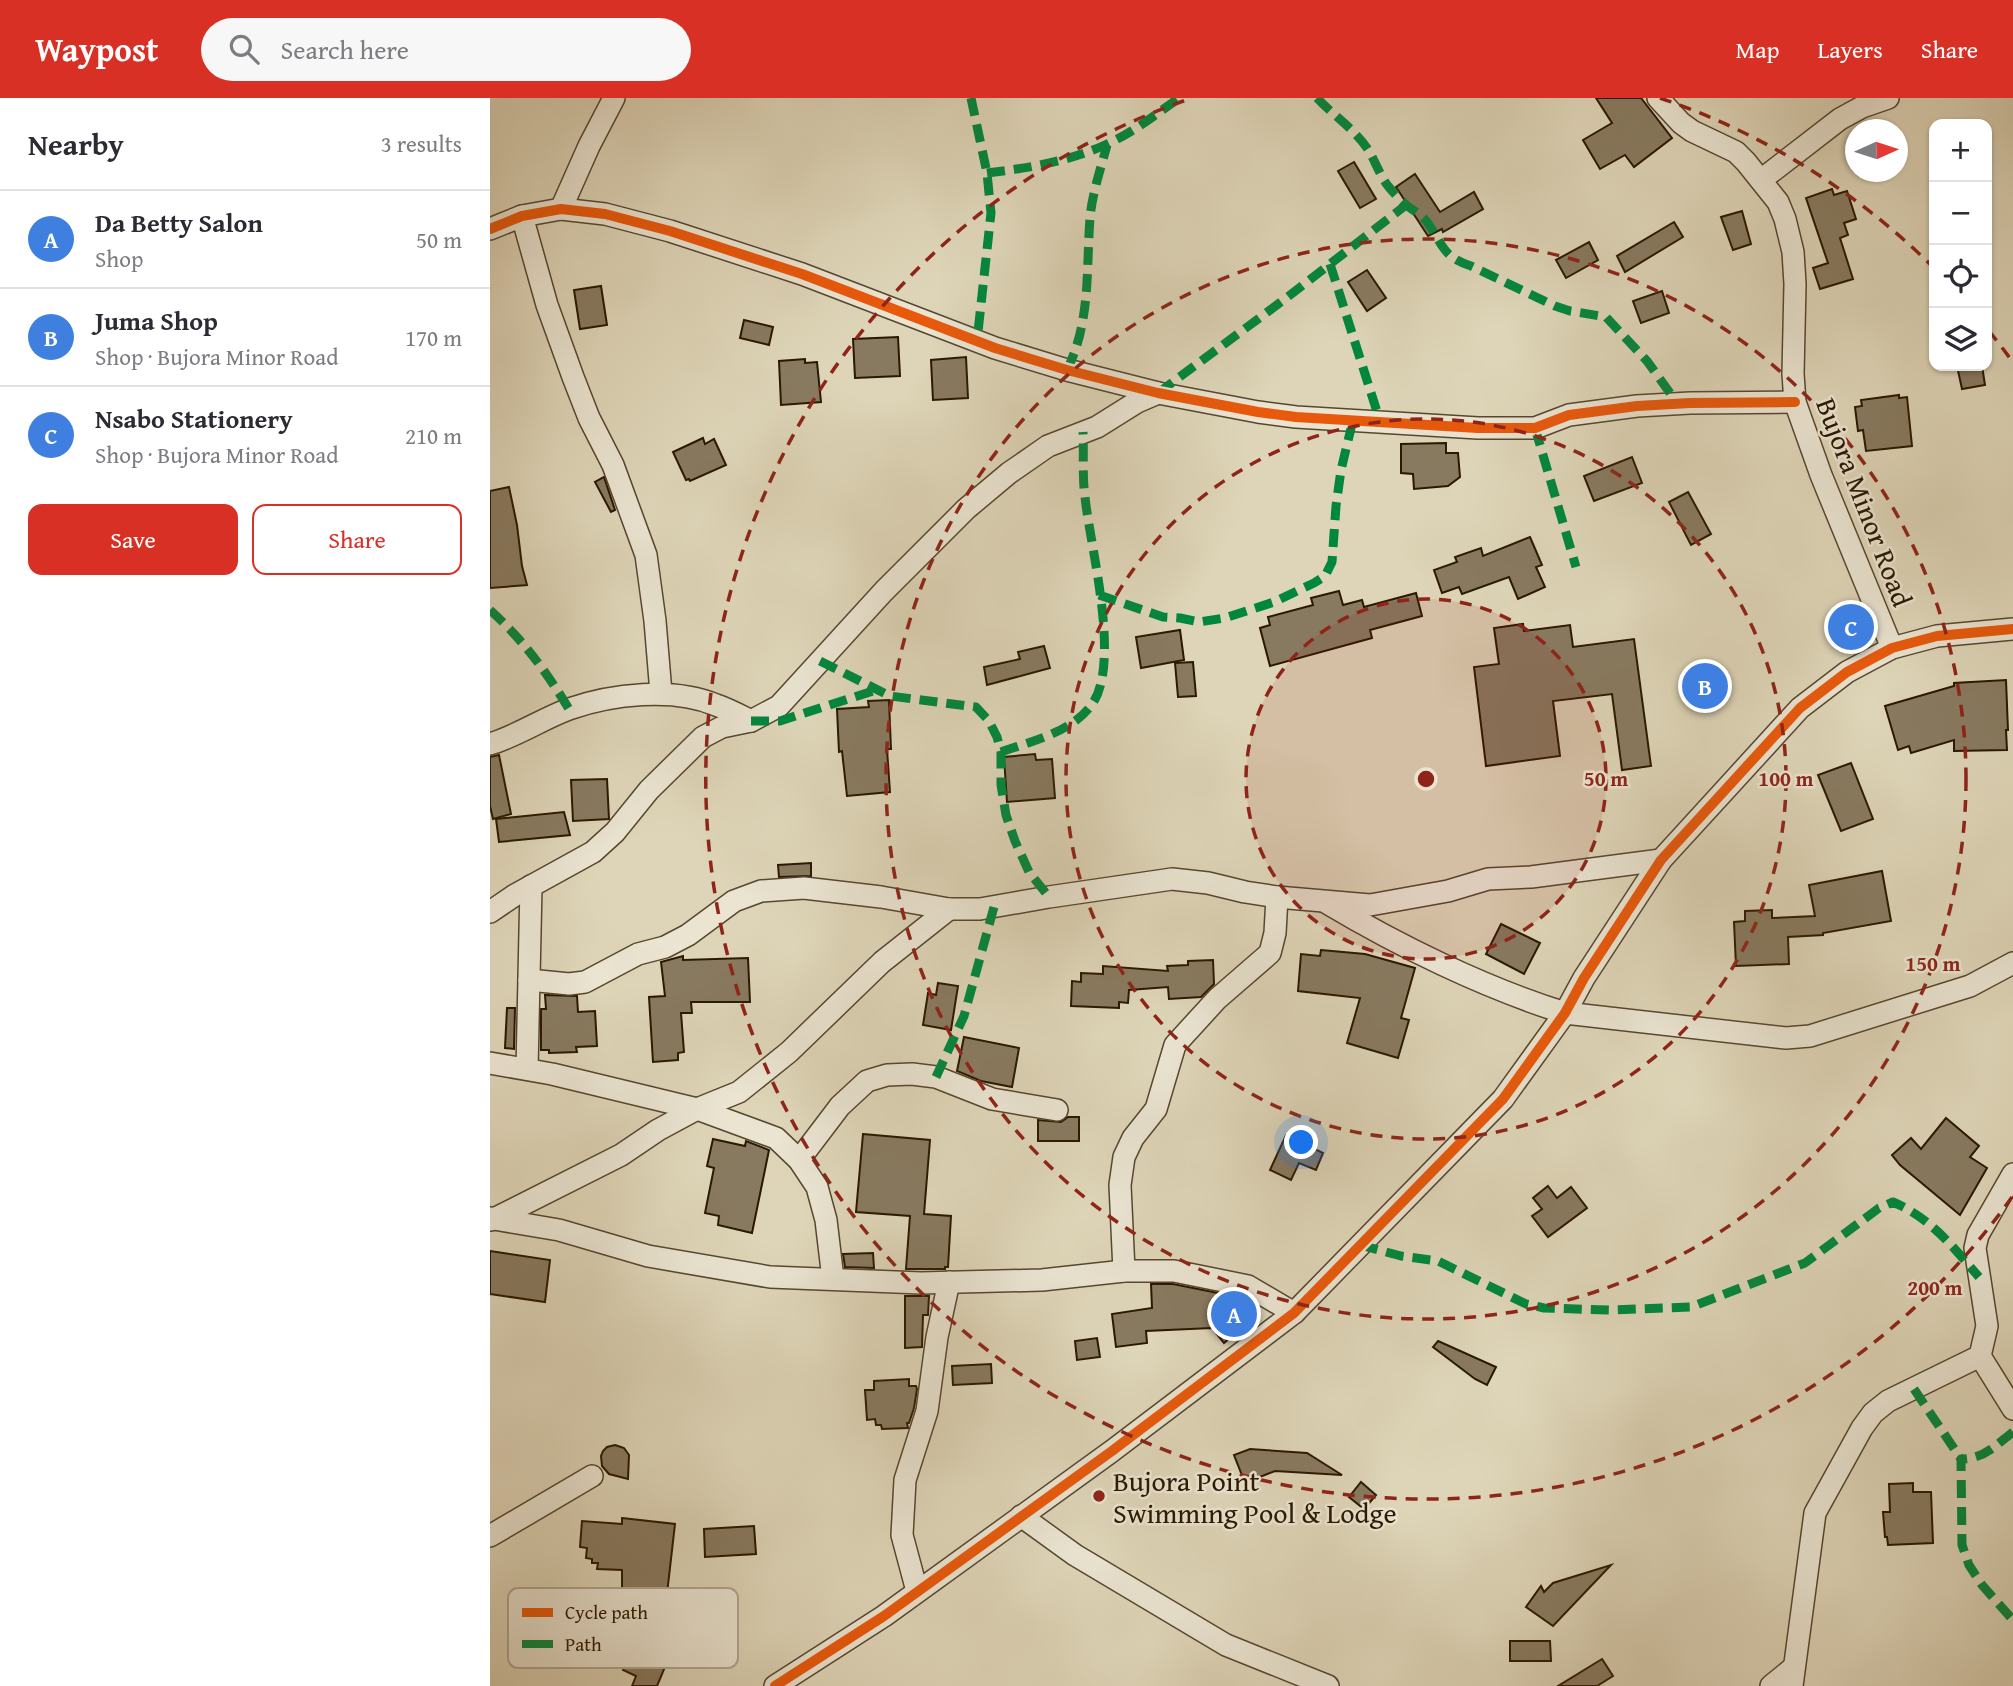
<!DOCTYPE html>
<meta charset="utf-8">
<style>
body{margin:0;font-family:"Gentium Book Plus",serif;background:#f7f7f7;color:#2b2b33}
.controls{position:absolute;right:21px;top:21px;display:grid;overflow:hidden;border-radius:14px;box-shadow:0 2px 5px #0004}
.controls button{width:63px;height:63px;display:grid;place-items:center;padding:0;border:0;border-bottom:2px solid #e1e1e2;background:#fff;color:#2b2b33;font:35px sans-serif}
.compass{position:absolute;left:1355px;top:21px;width:63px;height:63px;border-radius:50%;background:#fff;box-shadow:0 2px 5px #0004;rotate:87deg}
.you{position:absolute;left:812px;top:1045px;width:24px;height:24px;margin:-18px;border:5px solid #fff;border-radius:50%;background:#1a73e8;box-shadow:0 0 0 10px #1a73e833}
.badge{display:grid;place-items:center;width:46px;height:46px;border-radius:50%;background:#d93025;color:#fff;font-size:23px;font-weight:700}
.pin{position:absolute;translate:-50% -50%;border:4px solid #fff;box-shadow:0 2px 7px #0006}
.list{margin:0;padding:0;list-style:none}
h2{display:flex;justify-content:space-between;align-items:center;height:91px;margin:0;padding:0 28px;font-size:30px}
h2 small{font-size:23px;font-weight:400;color:#7c7c81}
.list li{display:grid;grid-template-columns:46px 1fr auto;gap:21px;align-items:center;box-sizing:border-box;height:98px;padding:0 28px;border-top:2px solid #e1e1e2}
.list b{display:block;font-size:26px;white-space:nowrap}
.list p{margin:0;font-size:23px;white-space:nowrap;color:#7c7c81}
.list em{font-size:23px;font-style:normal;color:#7c7c81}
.actions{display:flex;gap:14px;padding:21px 28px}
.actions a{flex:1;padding:16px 0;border:2px solid #d93025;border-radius:14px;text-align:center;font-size:24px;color:#d93025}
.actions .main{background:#d93025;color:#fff}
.icon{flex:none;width:38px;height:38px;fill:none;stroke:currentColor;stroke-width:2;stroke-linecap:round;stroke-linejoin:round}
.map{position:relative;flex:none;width:1523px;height:1588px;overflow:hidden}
header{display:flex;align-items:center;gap:42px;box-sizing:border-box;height:98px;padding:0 35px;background:#d93025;color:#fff}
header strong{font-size:33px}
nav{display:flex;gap:38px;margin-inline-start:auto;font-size:24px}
.search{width:490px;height:63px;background:#f7f7f7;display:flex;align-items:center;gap:18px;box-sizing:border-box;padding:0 24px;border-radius:38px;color:#7c7c81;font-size:26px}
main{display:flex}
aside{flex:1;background:#fff}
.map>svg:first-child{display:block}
.building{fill:#887a60;stroke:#2a1801;stroke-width:2}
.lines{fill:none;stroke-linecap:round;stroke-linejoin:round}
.minor-casing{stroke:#57472f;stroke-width:24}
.minor{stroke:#eae4d1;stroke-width:21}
.quiet{stroke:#00873e;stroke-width:9;stroke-dasharray:18 9;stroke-linecap:butt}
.cycleway-casing{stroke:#eae4d1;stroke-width:15}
.cycleway{stroke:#e8590c;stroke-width:10}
.ring{fill:none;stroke:#8f2418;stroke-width:3.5;stroke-dasharray:12 9}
.poi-dot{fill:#8f2418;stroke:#eae4d1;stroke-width:2.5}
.labels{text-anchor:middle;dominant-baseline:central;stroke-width:5;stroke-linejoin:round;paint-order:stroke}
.street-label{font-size:28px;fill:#2a1801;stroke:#eae4d1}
.poi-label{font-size:28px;fill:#2a1801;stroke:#eae4d1;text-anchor:start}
.key{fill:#eae4d1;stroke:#b0a793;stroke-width:2}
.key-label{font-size:19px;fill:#2a1801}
.centre{fill:#8f2418;stroke:#eae4d1;stroke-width:3.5}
.ring-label{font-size:21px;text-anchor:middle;font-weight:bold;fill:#8f2418;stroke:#eae4d1;stroke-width:5;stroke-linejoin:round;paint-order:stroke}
</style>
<header>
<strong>Waypost</strong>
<div class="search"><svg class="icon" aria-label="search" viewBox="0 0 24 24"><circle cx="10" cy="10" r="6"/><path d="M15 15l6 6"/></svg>Search here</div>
<nav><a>Map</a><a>Layers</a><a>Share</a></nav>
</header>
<main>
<aside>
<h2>Nearby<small>3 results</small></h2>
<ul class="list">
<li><span class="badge" style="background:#3f7fe0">A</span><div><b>Da Betty Salon</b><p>Shop</p></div><em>50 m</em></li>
<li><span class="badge" style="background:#3f7fe0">B</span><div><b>Juma Shop</b><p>Shop · Bujora Minor Road</p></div><em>170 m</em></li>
<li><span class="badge" style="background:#3f7fe0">C</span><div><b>Nsabo Stationery</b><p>Shop · Bujora Minor Road</p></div><em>210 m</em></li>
</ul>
<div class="actions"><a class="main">Save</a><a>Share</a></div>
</aside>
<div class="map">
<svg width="1523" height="1588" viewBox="0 0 1523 1588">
<rect width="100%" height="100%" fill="#ded5b8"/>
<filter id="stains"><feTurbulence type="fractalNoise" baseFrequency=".00286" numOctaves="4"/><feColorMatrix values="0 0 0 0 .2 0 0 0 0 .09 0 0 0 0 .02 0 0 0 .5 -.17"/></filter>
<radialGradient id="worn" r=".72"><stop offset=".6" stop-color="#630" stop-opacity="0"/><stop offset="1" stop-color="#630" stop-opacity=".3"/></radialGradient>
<g class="building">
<polygon points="1106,0 1151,0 1182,40 1144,69 1135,57 1110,71 1093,42 1122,25"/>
<polygon points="864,64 886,101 870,110 848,73"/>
<polygon points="925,76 950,114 984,94 993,111 953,134 952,131 938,138 906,89"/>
<polygon points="1342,91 1344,97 1357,93 1366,121 1354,125 1358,137 1350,140 1363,181 1330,191 1323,170 1338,165 1316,100"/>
<polygon points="1252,113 1261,146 1243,152 1231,119"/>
<polygon points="1184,124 1193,139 1135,174 1127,158"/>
<polygon points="1099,144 1108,162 1076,180 1066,162"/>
<polygon points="877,172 896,200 877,213 858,184"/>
<polygon points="111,188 117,227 90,231 84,192"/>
<polygon points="1172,193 1179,215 1151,225 1143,203"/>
<polygon points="254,222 283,229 279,247 250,240"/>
<polygon points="408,239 410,278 365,280 363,241"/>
<polygon points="476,259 478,300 443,302 441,262"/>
<polygon points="315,261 315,265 327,264 331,304 291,307 289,263"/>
<polygon points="1467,268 1492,268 1495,287 1472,291"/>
<polygon points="1409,297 1409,300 1417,299 1422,348 1376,353 1373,332 1368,333 1365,309 1372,308 1371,302"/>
<polygon points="213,340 215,346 224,341 236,367 200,383 199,381 196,382 183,354"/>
<polygon points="956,345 956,355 968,355 970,379 958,388 924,391 923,376 911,375 911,346"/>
<polygon points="1142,359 1152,385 1104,403 1094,378"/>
<polygon points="114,379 125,412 121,414 105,384"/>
<polygon points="19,389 27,427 32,468 37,487 0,490 0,393"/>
<polygon points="1198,394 1221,436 1201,447 1179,404"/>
<polygon points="1040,439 1052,467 1046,469 1055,489 1028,501 1019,479 972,496 969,489 952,495 944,472 967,464 965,459 991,450 993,458"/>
<polygon points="849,493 853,507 872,502 874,509 926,495 932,518 880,532 882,540 780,568 770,530 780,527 778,519 823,507 821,500"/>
<polygon points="1033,526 1034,533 1080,527 1083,549 1144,541 1161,668 1132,672 1122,596 1063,603 1070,658 996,668 984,569 1009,566 1004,530"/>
<polygon points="690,532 694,562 651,570 646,539"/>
<polygon points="554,548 560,570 497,587 494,569 530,561 528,554"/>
<polygon points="703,564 706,598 688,599 685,565"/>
<polygon points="1516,582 1518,632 1516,632 1517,652 1464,653 1464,642 1421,655 1419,648 1408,652 1395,608 1464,588 1464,585"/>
<polygon points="399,602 401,651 397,651 400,694 357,698 352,653 349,654 347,611 379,609 378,603"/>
<polygon points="545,656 546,662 562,661 565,700 517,704 514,659"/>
<polygon points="9,657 21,716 3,721 0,708 0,659"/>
<polygon points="1361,665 1383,721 1351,733 1328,677"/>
<polygon points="117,681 119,721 83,723 81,682"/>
<polygon points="74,714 80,737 9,744 6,721"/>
<polygon points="321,765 321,778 289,779 288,767"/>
<polygon points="1392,773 1401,823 1333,835 1333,837 1298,839 1299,866 1246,868 1244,824 1255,823 1255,813 1282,812 1282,820 1325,818 1319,787"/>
<polygon points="1011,826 1050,845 1034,876 996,856"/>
<polygon points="831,852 875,856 925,870 911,920 919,922 908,960 857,945 870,900 808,893 811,856 830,858"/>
<polygon points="193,858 193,862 258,860 260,904 201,904 202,915 191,915 194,954 188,955 188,962 163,964 159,899 175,898 171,864"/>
<polygon points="723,862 724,886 711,899 679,901 678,889 639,892 638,905 629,904 629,910 581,908 582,883 591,884 591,875 613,876 613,868 678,873 677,868 698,867 698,863"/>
<polygon points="448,885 468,888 461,932 433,927 438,895 446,897"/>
<polygon points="55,897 87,898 88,914 105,913 107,948 86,949 87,954 59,955 59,952 51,952 51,911 56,911"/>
<polygon points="17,910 25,910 24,951 15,950"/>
<polygon points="474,939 529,950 522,989 491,983 467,973"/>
<polygon points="578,1019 589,1019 589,1043 548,1043 548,1022 571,1024"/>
<polygon points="1456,1020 1489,1048 1480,1059 1497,1070 1470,1117 1410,1067 1402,1057 1421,1040 1431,1051"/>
<polygon points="373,1036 440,1042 434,1116 461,1118 458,1169 455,1169 455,1171 416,1171 420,1118 366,1114"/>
<polygon points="796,1037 833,1055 826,1072 809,1065 801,1082 780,1072"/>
<polygon points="223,1041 255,1048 256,1043 279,1052 262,1135 228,1127 229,1118 215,1115 224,1070 217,1068"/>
<polygon points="1058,1088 1067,1100 1081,1089 1097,1110 1058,1139 1042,1118 1052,1111 1043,1100"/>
<polygon points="0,1153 60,1162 55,1204 0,1196"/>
<polygon points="383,1155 384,1170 355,1169 353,1156"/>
<polygon points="661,1186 683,1186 753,1200 768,1216 734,1245 722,1230 656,1233 657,1245 626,1249 622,1216 662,1210"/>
<polygon points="415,1198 439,1198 438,1217 433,1217 432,1249 415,1250"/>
<polygon points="607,1240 610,1259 587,1262 585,1243"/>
<polygon points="948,1243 1006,1269 997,1287 985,1281 943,1249"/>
<polygon points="501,1266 502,1285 463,1287 462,1268"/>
<polygon points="419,1281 419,1288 426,1288 427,1291 424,1310 419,1325 417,1325 418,1330 392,1331 391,1327 386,1327 385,1321 377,1322 375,1292 384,1292 384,1283"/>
<polygon points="125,1347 134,1350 139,1357 138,1381 119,1376 112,1368 111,1358 113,1353 117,1349"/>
<polygon points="760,1351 817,1355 852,1377 785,1373 755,1385 744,1357"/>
<polygon points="871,1384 886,1397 874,1411 859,1399"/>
<polygon points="1423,1385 1423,1394 1441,1394 1443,1445 1398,1447 1397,1439 1395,1439 1393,1414 1400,1414 1399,1386"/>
<polygon points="132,1420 185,1426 177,1496 205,1500 203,1519 163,1514 157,1550 125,1545 132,1505 132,1472 107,1471 108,1465 102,1465 102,1461 96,1460 97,1450 90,1449 92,1423 132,1426"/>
<polygon points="264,1428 266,1456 215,1459 214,1431"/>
<polygon points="1121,1467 1063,1528 1036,1509 1051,1488 1054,1494 1063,1485"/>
<polygon points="1020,1543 1060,1543 1061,1563 1020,1563"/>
<polygon points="141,1550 177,1564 167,1588 142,1588 146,1578 133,1572"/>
<polygon points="1112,1561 1123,1578 1107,1588 1068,1588"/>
</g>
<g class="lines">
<g class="minor-casing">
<g id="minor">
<polyline points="1168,0 1191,25 1202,33 1246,54 1256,64 1288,104 1295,121 1303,154 1305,186 1303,276 1305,304 1331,377 1402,550"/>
<polyline points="1271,82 1350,21 1372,9 1398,0"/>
<polyline points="71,111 99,48 124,0"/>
<polyline points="32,118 57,207 83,279 99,320 123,367 156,457 165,523 171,595"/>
<polyline points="0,131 32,118 71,111 115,116 180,133 312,176 505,250 577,272 668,295 768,314 806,319 988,330 1045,330 1079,317 1147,308 1200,305 1305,304"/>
<path d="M 0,646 C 27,638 52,621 79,611 C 122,596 183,589 226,607 C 238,611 249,617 261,623"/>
<path d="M 837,805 C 909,848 995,890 1075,915 L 1296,940 L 1320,938 L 1480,888 L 1523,865"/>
<polyline points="0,814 25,797 103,754 125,734 159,692 213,639 232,629 261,623 289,608 394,493 476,411 519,375 558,348 607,329 647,304 668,295"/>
<polyline points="39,882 79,886 95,884 148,856 175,849 198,837 244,803 271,793 314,790 391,799 459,811 490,811 559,799 682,781 718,785 755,794 787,799 880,807 958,793 998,781 1041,779 1171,762"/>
<polyline points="0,965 62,976 207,1011 286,1040 309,1062 327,1089 336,1122 343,1181"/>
<polyline points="37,971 41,788"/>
<polyline points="309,1062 350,1008 377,983 397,977 422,976 446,979 502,1001 567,1012"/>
<polyline points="1,1120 4,1121 131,1057 168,1032 207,1011 249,994 299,954 392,864 459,811"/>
<polyline points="0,1122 4,1121 69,1132 158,1158 280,1179 431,1185 552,1182 634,1173 684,1173 758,1188 804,1215"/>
<polyline points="634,1173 630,1087 634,1059 643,1040 666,1011 685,947 727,901 780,855 785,835 787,799"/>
<polyline points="1490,1258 1523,1311"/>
<polyline points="531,1418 585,1457 736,1547 838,1588"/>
<polyline points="0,1438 102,1378"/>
<polyline points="427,1493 412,1437 415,1382 437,1313 447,1239 459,1184"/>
<polyline points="285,1588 394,1518 622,1353 804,1215 1013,1001 1075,915 1094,880 1171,762 1310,610 1357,574 1402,550 1447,538 1523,531"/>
<polyline points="1281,1588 1303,1570"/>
<polyline points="1302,1588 1325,1415 1372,1330 1383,1315 1398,1303 1490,1258 1497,1228 1485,1150 1488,1137 1523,1076"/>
</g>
</g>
<use href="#minor" class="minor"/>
<g class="quiet">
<polyline points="481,0 497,75 501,115 487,243"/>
<path d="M 827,0 C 843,17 863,30 877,50 C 885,62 889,76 898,88 C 903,94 910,102 916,107 C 924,113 931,116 937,124 C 953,146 952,159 981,168 L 1065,208 L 1080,213 L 1116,219 L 1157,263 L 1188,306"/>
<path d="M 497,75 C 538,70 577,64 615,47 C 641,36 665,17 689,0"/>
<polyline points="840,166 890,323"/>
<path d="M 577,272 C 601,223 596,173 600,120 C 602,96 611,70 617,47"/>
<polyline points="668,295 795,201 916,107"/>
<polyline points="1045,330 1086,469"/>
<polyline points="609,497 673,519 690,520 709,524 735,520 784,504 824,485 835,478 842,464 846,408 851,372 863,322"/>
<path d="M 0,512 C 34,543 55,572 79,611"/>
<polyline points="330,563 400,598 486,609 499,623 507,639 511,654 511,687 516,717 525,743 539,774 559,799"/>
<polyline points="261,623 290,623 386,592"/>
<path d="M 511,654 C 542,643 579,635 600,609 C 633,569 600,449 595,399 C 592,377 594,356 593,334"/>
<polyline points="446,979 474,918 504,809"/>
<path d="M 870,1147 L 911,1158 L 948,1163 L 1036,1206 L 1054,1210 L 1119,1212 L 1201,1209 L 1315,1165 L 1389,1110 L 1403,1104 C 1442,1121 1462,1148 1489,1179"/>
<polyline points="1424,1291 1471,1361"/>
<path d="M 1523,1334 C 1506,1347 1494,1361 1471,1361 L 1472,1447 L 1479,1467 L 1492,1487 L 1523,1522"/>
</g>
<g class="cycleway-casing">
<g id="cycleway">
<polyline points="0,131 32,118 71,111 115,116 180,133 312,176 505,250 577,272 668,295 768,314 806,319 988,330 1045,330 1079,317 1147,308 1200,305 1305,304"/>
<polyline points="285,1588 394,1518 622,1353 804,1215 1013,1001 1075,915 1094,880 1171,762 1310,610 1357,574 1402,550 1447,538 1523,531"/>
</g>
</g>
<use href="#cycleway" class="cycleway"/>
</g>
<circle cx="936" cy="681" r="180" fill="#8f2418" fill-opacity=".12"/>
<g class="ring">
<circle cx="936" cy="681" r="180"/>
<circle cx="936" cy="681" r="360"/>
<circle cx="936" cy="681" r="540"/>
<path d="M1522 1099A720 720 0 1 1 702 0M1170 0A720 720 0 0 1 1441 167M1499 233A720 720 0 0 1 1522 263"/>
</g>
<circle class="poi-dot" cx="609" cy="1398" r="7"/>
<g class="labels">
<g class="street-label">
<text transform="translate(1375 404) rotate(69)">Bujora Minor Road</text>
</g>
<g class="poi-label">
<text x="623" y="1382">Bujora Point<tspan x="623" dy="32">Swimming Pool &amp; Lodge</tspan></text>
</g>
</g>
<rect x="18" y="1490" width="230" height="80" rx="10" class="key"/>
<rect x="32" y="1510" width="31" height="9" fill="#e8590c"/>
<rect x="32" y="1542" width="31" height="8" fill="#00873e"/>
<g class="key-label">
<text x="75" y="1521">Cycle path</text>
<text x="75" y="1553">Path</text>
</g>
<circle cx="936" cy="681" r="10" class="centre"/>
<g class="ring-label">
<text x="1116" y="688">50 m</text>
<text x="1296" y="688">100 m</text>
<text x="1443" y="873">150 m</text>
<text x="1445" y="1197">200 m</text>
</g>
<rect width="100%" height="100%" filter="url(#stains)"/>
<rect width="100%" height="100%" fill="url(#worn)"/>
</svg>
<div class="controls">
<button>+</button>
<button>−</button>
<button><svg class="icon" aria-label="locate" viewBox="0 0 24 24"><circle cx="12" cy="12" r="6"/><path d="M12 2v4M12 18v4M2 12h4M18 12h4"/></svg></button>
<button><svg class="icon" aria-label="layers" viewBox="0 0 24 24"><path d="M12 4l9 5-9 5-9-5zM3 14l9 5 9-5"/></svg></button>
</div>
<svg class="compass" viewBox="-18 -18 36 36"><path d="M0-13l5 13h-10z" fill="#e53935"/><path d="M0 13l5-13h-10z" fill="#7c7c81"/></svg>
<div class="you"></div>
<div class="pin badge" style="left:744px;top:1216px;background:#3f7fe0">A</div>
<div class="pin badge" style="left:1215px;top:588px;background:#3f7fe0">B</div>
<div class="pin badge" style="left:1361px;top:529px;background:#3f7fe0">C</div>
</div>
</main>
